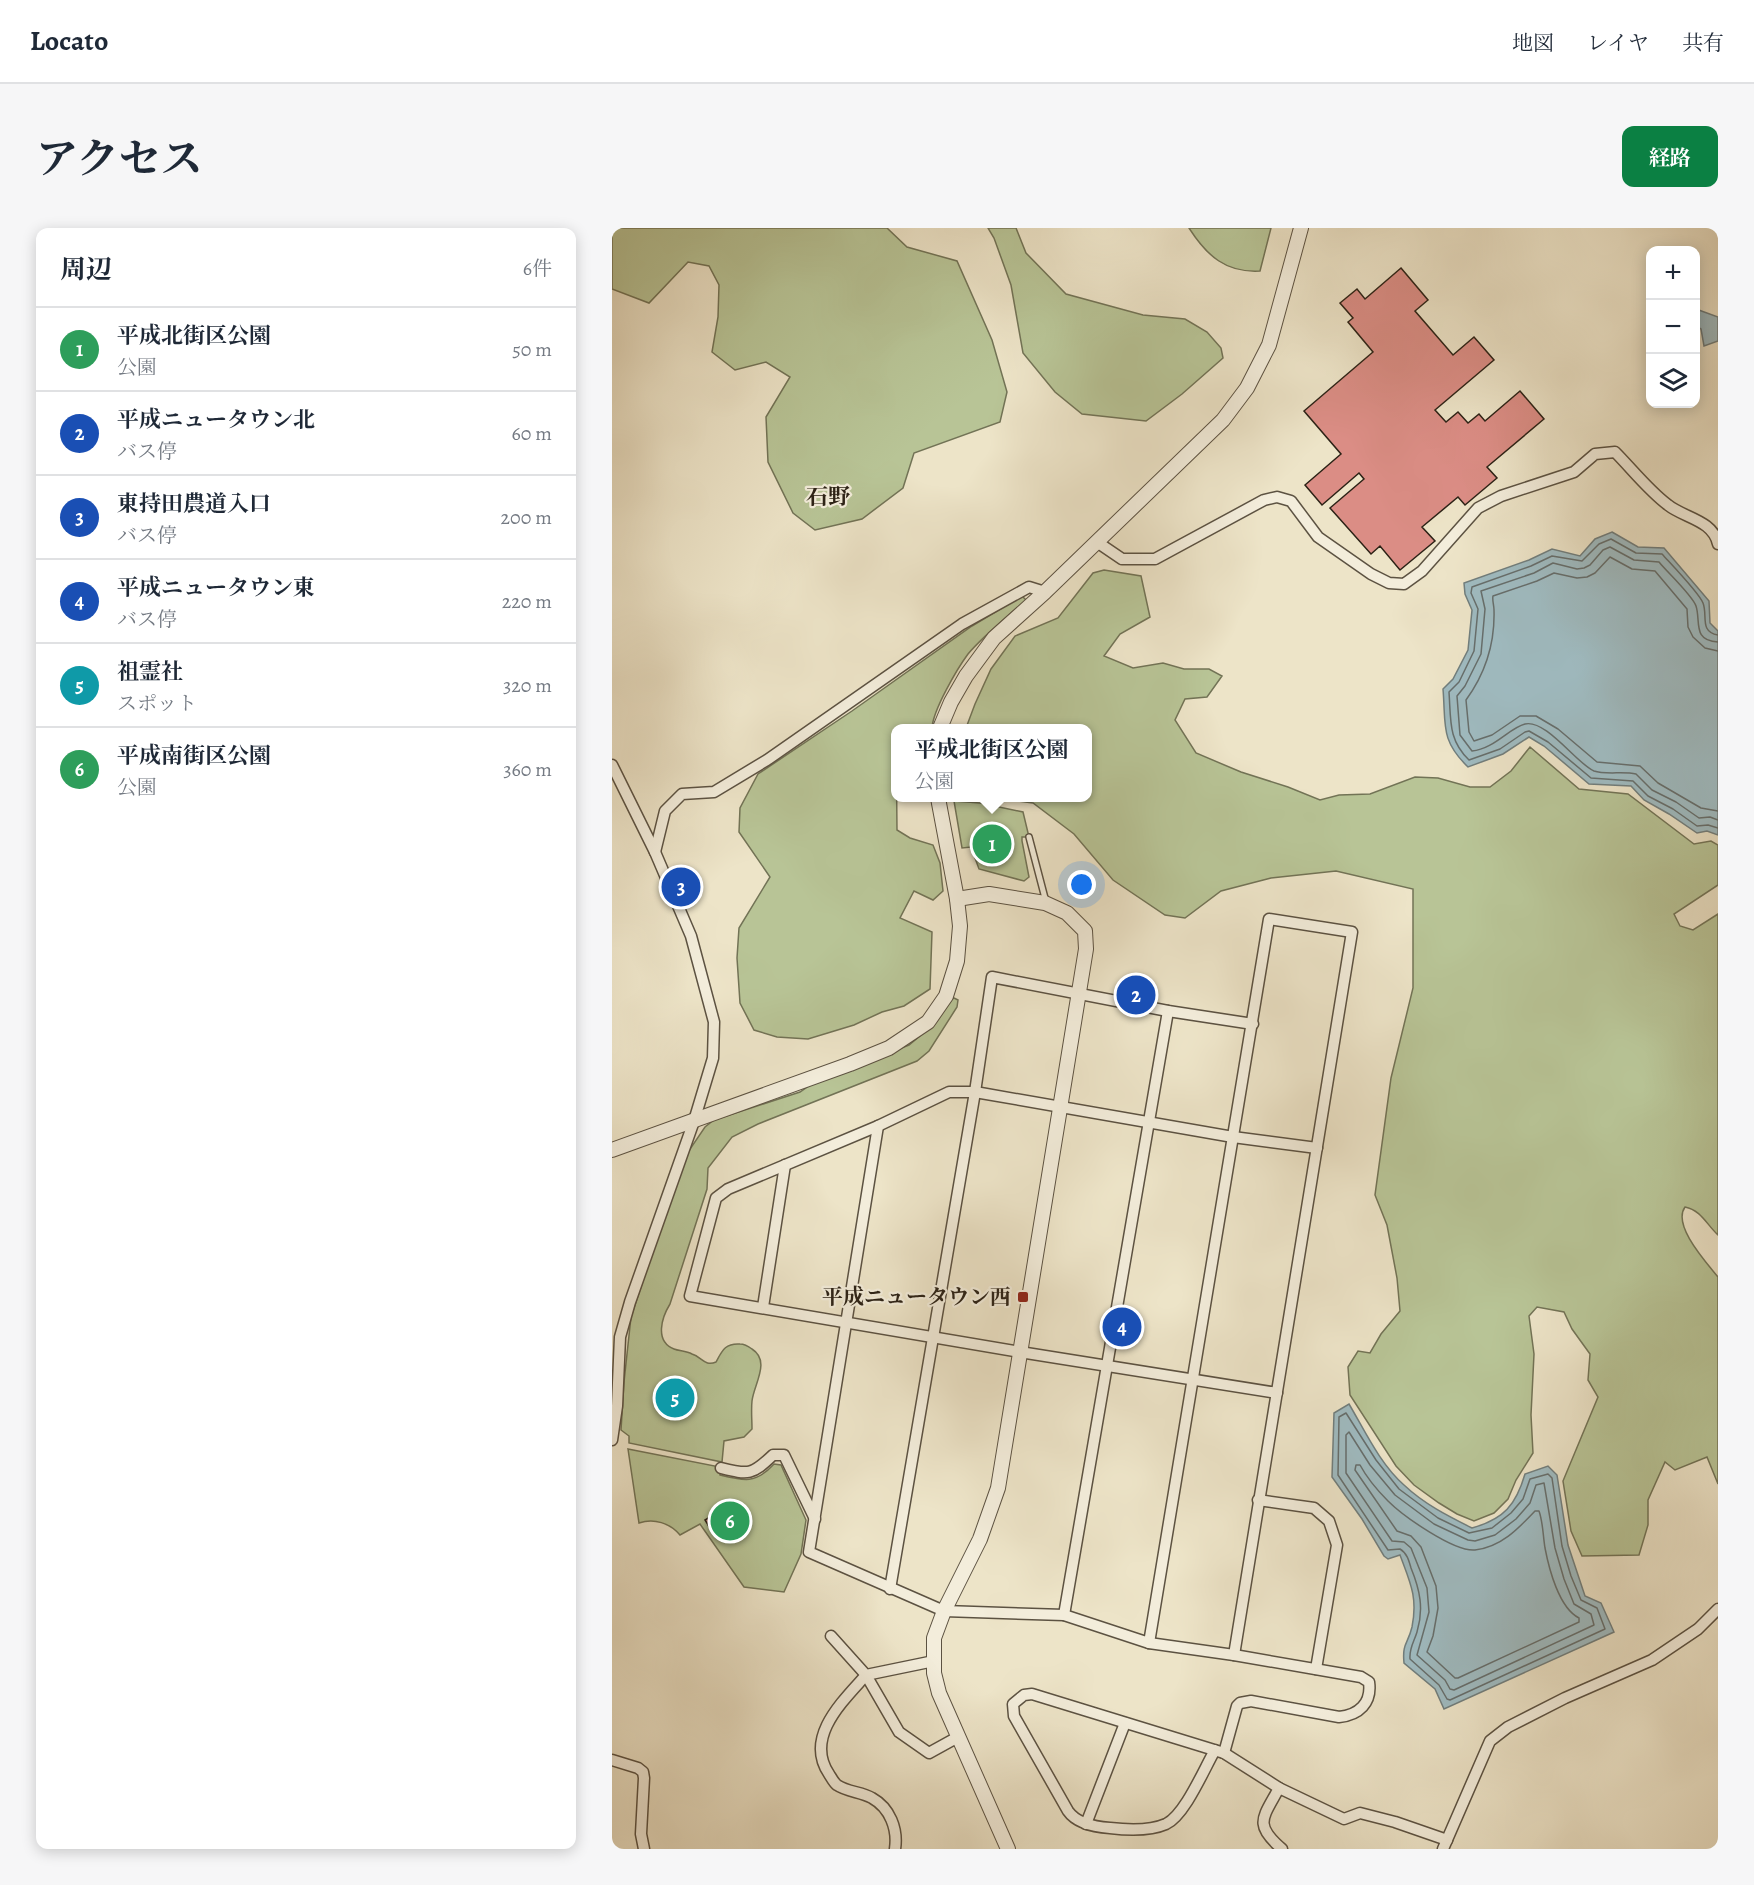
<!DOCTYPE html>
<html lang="ja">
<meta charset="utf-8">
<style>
body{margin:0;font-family:Alegreya,"Noto Serif JP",serif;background:#f6f6f7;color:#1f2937}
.controls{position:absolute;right:18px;top:18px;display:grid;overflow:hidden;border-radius:12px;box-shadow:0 3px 15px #0003}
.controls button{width:54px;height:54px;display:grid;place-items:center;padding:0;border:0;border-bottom:2px solid #e0e1e3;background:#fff;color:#1f2937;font:30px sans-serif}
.you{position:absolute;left:470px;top:657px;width:21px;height:21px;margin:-15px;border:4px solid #fff;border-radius:50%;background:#1a73e8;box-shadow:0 0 0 9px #1a73e833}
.badge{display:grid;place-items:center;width:39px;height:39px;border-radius:50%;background:#0b8043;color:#fff;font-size:20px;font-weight:700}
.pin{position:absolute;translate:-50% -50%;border:3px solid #fff;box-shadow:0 2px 6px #0006}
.popup{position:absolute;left:279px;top:496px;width:201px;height:78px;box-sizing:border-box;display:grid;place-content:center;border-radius:12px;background:#fff;filter:drop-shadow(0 2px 4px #0005);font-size:20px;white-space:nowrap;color:#747a83}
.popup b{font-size:22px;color:#1f2937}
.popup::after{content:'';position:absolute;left:50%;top:100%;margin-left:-12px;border:12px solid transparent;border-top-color:#fff}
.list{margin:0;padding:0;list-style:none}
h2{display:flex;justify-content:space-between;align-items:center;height:78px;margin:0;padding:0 24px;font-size:26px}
h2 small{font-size:20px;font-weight:400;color:#747a83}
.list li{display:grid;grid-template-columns:39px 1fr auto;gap:18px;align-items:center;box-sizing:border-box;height:84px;padding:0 24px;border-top:2px solid #e0e1e3}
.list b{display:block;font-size:22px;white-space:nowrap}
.list p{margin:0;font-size:20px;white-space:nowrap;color:#747a83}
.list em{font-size:20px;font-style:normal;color:#747a83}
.icon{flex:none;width:33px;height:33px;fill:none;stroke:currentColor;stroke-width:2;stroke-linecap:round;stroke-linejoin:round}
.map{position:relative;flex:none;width:1106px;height:1621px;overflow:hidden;border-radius:12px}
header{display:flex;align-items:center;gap:36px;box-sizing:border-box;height:84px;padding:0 30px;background:#fff;border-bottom:2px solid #e0e1e3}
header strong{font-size:28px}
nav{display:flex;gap:33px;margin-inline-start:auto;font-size:21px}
.intro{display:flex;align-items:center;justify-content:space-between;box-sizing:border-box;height:144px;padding:0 36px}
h1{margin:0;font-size:42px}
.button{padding:15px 27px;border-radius:12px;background:#0b8043;color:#fff;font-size:21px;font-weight:700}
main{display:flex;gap:36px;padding:0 36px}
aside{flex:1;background:#fff;border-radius:12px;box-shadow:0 3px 15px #0003}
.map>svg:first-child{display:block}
.green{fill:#b8c496;stroke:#727356;stroke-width:1.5;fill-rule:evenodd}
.water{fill:#9fbbc1;stroke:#717e7d;stroke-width:1.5}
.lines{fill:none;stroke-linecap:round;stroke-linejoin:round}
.shore{stroke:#666e6c;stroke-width:1.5}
.building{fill:#db8d85;stroke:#2c2216;stroke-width:1.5}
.service-casing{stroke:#5c5242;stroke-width:8}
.minor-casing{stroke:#5c5242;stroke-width:13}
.tertiary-casing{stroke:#5c5242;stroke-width:16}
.service{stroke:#f3eddb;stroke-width:5}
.minor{stroke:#f3eddb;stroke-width:10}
.tertiary{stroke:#f3eddb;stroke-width:14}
.poi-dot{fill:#8f2418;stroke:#f3eddb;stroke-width:2}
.labels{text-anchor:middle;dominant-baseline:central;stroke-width:4.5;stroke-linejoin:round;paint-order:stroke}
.poi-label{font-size:21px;font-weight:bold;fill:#2c2216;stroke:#f3eddb;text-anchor:end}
.neighbourhood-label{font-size:22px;font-weight:bold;fill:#2c2216;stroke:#f3eddb}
</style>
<header>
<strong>Locato</strong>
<nav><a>地図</a><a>レイヤ</a><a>共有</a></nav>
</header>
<div class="intro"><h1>アクセス</h1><a class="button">経路</a></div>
<main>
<aside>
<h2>周辺<small>6件</small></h2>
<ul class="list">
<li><span class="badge" style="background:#2e9e5b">1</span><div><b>平成北街区公園</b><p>公園</p></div><em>50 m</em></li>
<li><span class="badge" style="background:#1a4fb4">2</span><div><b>平成ニュータウン北</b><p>バス停</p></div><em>60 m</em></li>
<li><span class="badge" style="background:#1a4fb4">3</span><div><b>東持田農道入口</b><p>バス停</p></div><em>200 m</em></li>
<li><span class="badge" style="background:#1a4fb4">4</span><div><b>平成ニュータウン東</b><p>バス停</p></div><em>220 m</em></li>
<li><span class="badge" style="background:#0f9aa8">5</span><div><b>祖霊社</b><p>スポット</p></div><em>320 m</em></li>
<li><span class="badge" style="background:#2e9e5b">6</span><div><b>平成南街区公園</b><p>公園</p></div><em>360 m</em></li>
</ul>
</aside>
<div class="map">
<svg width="1106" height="1621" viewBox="0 0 1106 1621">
<rect width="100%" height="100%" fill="#ede4c8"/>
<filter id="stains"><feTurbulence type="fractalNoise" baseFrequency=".00333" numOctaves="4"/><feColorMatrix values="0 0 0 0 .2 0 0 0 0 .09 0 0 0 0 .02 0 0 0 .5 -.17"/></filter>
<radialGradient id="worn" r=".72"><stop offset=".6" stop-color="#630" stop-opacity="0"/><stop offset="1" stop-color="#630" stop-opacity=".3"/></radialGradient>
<g class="green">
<polygon points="0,0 275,0 295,19 345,33 380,112 395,164 388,194 302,225 291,260 250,291 203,302 181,285 156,234 154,189 178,149 154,134 123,142 100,124 106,89 107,57 97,38 76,34 37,75 0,61"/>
<polygon points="376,0 404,0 414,25 454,66 531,87 573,91 595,104 609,120 611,130 570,166 534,193 470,186 443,164 411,125 399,57 382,10"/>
<path d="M 577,0 L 659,0 L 648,43 C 614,45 595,28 577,0 Z"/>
<path d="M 492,342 L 529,348 L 538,389 L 508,406 L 492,428 L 521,440 L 551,435 L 572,441 L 597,441 L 610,448 L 595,469 L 573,471 L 563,492 L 584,525 L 629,544 L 676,559 L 708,572 L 727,567 L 758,566 L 803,549 L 826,550 L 858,559 L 878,559 L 899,543 L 918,519 L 967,561 L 1016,566 L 1082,616 L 1099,613 L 1106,617 L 1106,657 L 1062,686 L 1068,698 L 1081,702 L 1106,686 L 1106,1007 C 1095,997 1089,982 1073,979 C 1060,997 1094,1034 1106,1049 L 1106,1256 L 1095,1229 L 1063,1242 L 1053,1234 L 1036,1272 L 1036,1297 L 1027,1327 L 970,1328 L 959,1303 L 951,1253 L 986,1169 L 976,1152 L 978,1126 L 960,1101 L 952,1084 L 925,1079 L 917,1088 L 922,1126 L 919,1187 L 921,1225 L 904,1252 L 896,1271 L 882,1285 L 862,1293 L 845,1286 L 827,1275 L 802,1257 L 784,1238 L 738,1167 L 736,1139 L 746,1123 L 758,1125 L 769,1106 L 788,1083 L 785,1050 L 775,997 L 763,967 L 779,850 L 801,760 L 801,661 L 724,643 L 659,650 L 609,663 L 573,690 L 553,687 L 501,652 L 462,606 L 421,575 L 385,570 L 476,570 L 476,500 L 354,500 L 363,476 L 379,441 L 403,408 L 446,390 L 481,345 Z"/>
<path d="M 410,368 L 414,372 C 396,388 371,408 356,426 C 345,441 321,482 320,500 L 284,500 L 285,602 L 298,610 L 321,617 L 328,635 L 331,663 L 321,672 L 302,663 L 288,690 L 320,704 L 318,761 L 292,778 L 270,784 L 242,797 L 196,811 L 165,809 L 142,802 L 128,775 L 125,730 L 127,700 L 158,649 L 127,604 L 128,580 L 146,546 L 240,483 L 360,398 Z"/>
<polygon points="342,573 368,575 411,584 417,609 410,609 410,613 417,649 412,653 367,641 359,619 350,620"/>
<path d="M 342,770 L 346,772 L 345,779 L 317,823 L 305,833 L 146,896 L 120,909 L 96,940 L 95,961 L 58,1076 C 50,1089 42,1113 62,1121 C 67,1123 74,1123 80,1126 C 90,1129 93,1139 104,1134 C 110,1123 113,1115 128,1116 C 132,1116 136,1118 140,1121 C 159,1133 142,1156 140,1173 C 139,1182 140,1192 140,1201 L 132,1209 L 112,1213 L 110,1234 L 17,1215 L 17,1208 L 9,1202 L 12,1154 L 19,1089 L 47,1004 L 76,924 L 93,899 L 102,892 L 188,864 L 201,855 L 297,817 L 321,797 L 338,772 ZM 62,1158 L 71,1159 L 75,1163 L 75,1176 L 70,1181 L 61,1182 L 53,1176 C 52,1167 54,1163 62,1158 Z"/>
<path d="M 16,1221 L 108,1239 L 108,1247 C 132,1253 144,1256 162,1236 L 169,1237 L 194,1292 L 189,1326 L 172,1364 L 132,1359 L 88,1296 L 68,1307 C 58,1295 42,1290 27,1295 Z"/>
</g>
<g class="water">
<polygon points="1084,81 1106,89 1106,113 1092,118 1089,101 1084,98"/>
<path d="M 1000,304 L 1026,319 L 1052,320 L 1097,373 L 1098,395 L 1106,403 L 1106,607 L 1095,603 L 1085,605 L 1057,586 L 1032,572 L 1019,558 L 977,556 L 932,518 L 917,509 L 891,526 L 856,539 C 828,512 834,497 831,461 L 841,451 L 856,422 L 860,382 L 853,366 L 852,355 L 917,332 L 940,321 L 968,328 L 983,311 Z"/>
<path d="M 737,1176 C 753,1203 768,1236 792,1257 C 812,1276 836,1288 860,1300 C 892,1291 904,1277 913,1246 L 936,1238 L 945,1247 L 956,1317 L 973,1368 L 989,1375 L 1002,1404 L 832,1481 L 823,1461 L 792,1435 C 790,1415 796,1416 800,1399 C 806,1369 798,1354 788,1327 L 776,1331 L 772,1328 L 750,1291 L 720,1249 L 722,1185 Z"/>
</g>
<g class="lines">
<g class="shore">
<path d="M 1106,407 C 1087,404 1096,387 1091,375 C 1087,365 1059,336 1050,326 L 1024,325 L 999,311 L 987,316 L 970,333 L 940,328 L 919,338 L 860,359 L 859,365 L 866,381 L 862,423 L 847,454 L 837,464 C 839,492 836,512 857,532 L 888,521 L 913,504 L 917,503 L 936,514 L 979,550 L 1021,553 L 1036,568 L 1061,581 L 1085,598 L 1096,597 L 1106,600"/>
<path d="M 1106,414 C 1080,413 1089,393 1084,378 C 1080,367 1055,344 1047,334 L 1022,332 L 998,319 L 991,322 L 978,337 L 972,340 L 965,341 L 941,335 L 922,345 L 869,363 L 873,381 L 869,426 L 853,458 L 845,468 L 848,507 L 860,523 C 882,521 897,500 913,496 C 934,491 965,536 982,543 C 993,547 1012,543 1024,546 L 1040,562 L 1064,574 L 1087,590 L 1098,589 L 1106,592"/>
<path d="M 1106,423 L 1093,420 L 1081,409 L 1076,399 L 1075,381 L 1043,343 L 1020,341 L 998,329 L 983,345 L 975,349 L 965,350 L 942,345 L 925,353 L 881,368 C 880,372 882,377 882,382 C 883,415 873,446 854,472 L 857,504 L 862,513 L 880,507 L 908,488 L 924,488 L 946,501 L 985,534 L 1028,538 L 1046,555 L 1089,580 L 1106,583"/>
<path d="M 734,1185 L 764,1232 L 787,1261 L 826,1290 L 857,1305 L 880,1300 L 899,1285 L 911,1271 L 918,1251 L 936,1246 L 940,1250 L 950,1318 L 959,1348 L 969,1372 L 985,1380 L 993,1401 L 838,1472 L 835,1471 L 827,1457 L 798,1431 C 797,1420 802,1414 805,1404 C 812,1381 808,1362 799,1340 C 797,1333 795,1325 788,1321 L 776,1322 L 726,1247 L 727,1189 Z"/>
<polygon points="737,1204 758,1237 783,1267 822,1296 856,1312 863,1313 883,1307 904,1291 918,1275 924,1257 932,1255 943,1320 952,1351 962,1376 979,1386 982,1397 842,1462 838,1461 833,1452 805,1427 817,1384 815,1360 799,1320 792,1314 780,1313 734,1245 734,1207"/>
<path d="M 744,1237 L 748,1237 C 755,1250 766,1263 776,1273 C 791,1288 842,1324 863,1322 C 889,1319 906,1301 923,1283 L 927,1283 C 931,1294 931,1308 933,1320 C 937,1341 947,1380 967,1390 L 967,1394 L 846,1450 L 843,1450 L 815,1424 L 821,1408 L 826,1380 L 824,1358 L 809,1319 L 799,1308 L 785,1303 L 743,1242 Z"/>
</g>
</g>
<g class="building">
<polygon points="789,40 816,72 803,83 841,127 862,109 882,132 823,182 834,194 846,184 856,195 867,186 873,193 908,163 932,191 875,239 885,250 853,277 846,269 810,299 823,313 788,342 768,318 759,326 718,280 752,251 747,245 710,277 693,257 729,226 692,183 761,124 736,94 741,90 728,75 745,61 753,71"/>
<polygon points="58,1164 71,1167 69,1177 56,1173"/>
<polygon points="101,1287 106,1295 98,1300 93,1292"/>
</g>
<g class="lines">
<g class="service-casing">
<polyline id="service" points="417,609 434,674"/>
</g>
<g class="minor-casing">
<g id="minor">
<path d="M 485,314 L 510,331 L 543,331 L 652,272 L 665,269 L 679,273 L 706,309 L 759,346 L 777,355 L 792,356 L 810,343 L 866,280 L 889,268 L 962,244 L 983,226 L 1003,224 C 1019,240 1037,263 1056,277 C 1072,290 1101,292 1106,316"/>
<polyline points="0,537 43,624 79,708 102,794 101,830 82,893 18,1074 8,1109 5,1178 0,1212"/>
<polyline points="43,624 53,583 70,566 102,564 155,532 350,396 417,359 433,364"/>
<path d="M 266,898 L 197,1324 L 332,1383 L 452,1387 L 537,1415 L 622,1427 L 749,1449 L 757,1454 C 760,1475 747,1487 727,1489 L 639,1473 L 628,1475 L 625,1478 L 612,1525"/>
<polyline points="151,1079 173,937"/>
<polyline points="665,1165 408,1124 78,1068 104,970 116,961 266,898 337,864 363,864 621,909 705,920"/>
<path d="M 109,1240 C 137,1247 140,1247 161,1227 L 172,1227 L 203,1291"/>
<polyline points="646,1272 702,1280 717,1293 725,1317 704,1441"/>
<polyline points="278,1361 363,864 380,749 556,783 641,796"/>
<polyline points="452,1387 556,783"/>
<polyline points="219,1408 254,1447 322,1433"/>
<polyline points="537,1415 657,691 740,704 622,1427"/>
<path d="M 603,1522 C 592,1541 573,1587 554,1596 C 538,1603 515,1602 498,1600 C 483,1599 465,1596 456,1583 L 402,1488 L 401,1476 L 412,1467 L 420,1466 L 612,1525 L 667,1560 L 732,1591 L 748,1585 L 783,1594 L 835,1612"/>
<polyline points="0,1532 26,1540 31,1544 32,1550 29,1606 32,1621"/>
<path d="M 667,1560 C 651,1590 641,1596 670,1621"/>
<polyline points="474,1596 513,1495"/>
<path d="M 283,1621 C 286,1601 278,1580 260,1570 C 250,1564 235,1564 225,1557 C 222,1555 219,1549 217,1546 C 192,1509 231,1473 254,1447 L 287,1504 L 317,1525 L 346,1509"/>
<polyline points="831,1621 878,1513 896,1499 953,1470 1040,1432 1086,1401 1106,1381"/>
</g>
</g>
<g class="tertiary-casing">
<g id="tertiary">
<polyline points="328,500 339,474 354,448 382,410 433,364 611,192 635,160 657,117 689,0"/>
<polyline points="345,671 377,666 433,675 455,685 473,703 474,721 386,1260 368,1311 332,1383 322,1410 322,1445 327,1465 396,1621"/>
<polyline points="0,922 238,836 277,820 316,794 334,768 345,733 348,698 345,671 326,570"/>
</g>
</g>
<use href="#service" class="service"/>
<use href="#minor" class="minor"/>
<use href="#tertiary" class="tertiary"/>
</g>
<rect class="poi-dot" x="405" y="1063" width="12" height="12" rx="3"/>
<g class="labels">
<g class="poi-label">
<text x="399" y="1069">平成ニュータウン西</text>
</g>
<g class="neighbourhood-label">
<text x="216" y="269">石野</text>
</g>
</g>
<rect width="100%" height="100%" filter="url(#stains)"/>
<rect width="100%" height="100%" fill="url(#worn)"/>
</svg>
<div class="controls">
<button>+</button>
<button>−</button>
<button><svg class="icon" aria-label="layers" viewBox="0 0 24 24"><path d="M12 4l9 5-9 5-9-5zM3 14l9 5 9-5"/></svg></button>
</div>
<div class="you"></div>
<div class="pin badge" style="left:380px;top:616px;background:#2e9e5b">1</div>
<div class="popup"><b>平成北街区公園</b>公園</div>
<div class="pin badge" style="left:524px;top:767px;background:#1a4fb4">2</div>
<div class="pin badge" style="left:69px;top:659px;background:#1a4fb4">3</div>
<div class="pin badge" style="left:510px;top:1099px;background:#1a4fb4">4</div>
<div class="pin badge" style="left:63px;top:1170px;background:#0f9aa8">5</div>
<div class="pin badge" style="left:118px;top:1293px;background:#2e9e5b">6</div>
</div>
</main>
